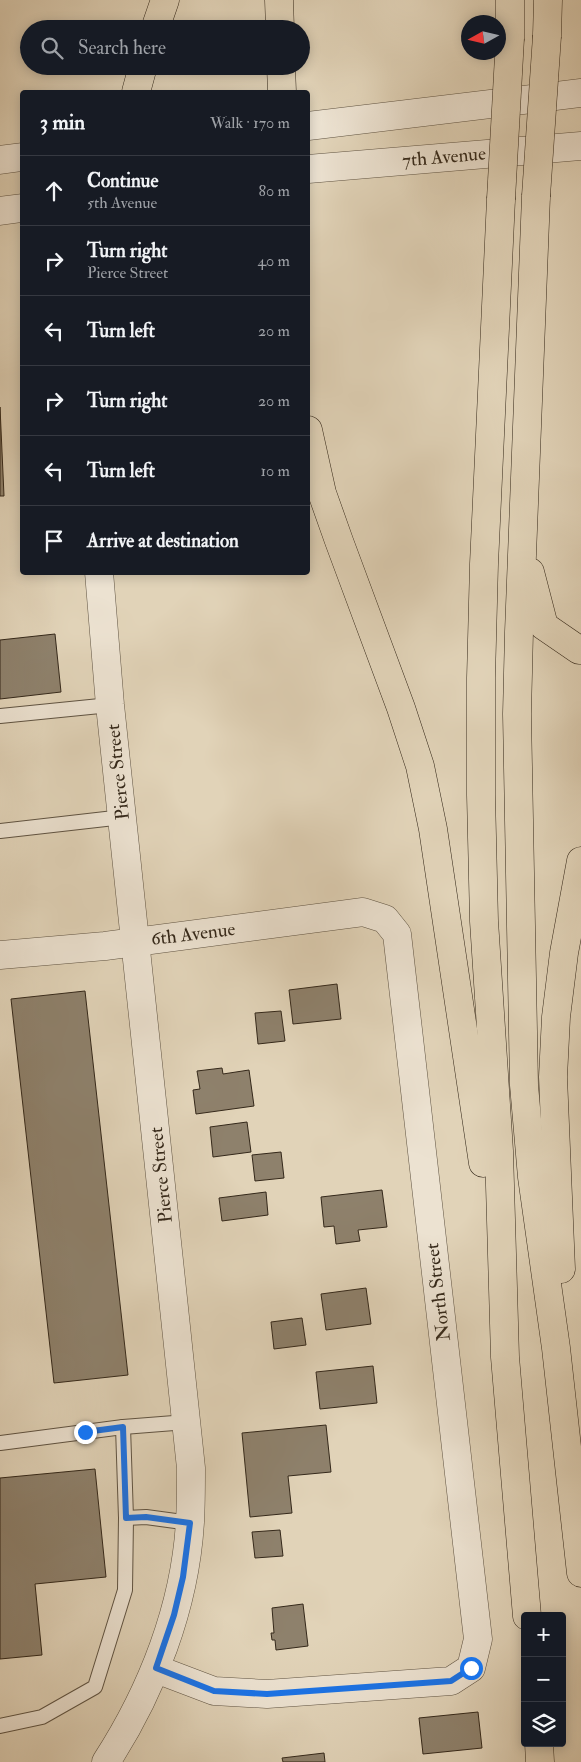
<!DOCTYPE html>
<meta charset="utf-8">
<style>
body{margin:0;font-family:"IM FELL Double Pica",serif;background:#242831;color:#f1f3f6}
.controls{position:absolute;right:15px;bottom:15px;display:grid;overflow:hidden;border-radius:5px;box-shadow:0 2px 12px #0003}
.controls button{width:45px;height:45px;display:grid;place-items:center;padding:0;border:0;border-bottom:1px solid #363941;background:#171b24;color:#f1f3f6;font:25px sans-serif}
.compass{position:absolute;left:461px;top:15px;width:45px;height:45px;border-radius:50%;background:#171b24;box-shadow:0 2px 12px #0003;rotate:262deg}
.stop{position:absolute;width:15px;height:15px;margin:-11px;border:4px solid #1a73e8;border-radius:50%;background:#fff}
.stop.end{background:#1a73e8;border-color:#fff;box-shadow:0 1px 5px #0008}
.list{margin:0;padding:0;list-style:none}
h2{display:flex;justify-content:space-between;align-items:center;height:65px;margin:0;padding:0 20px;font-size:21px}
h2 small{font-size:16px;font-weight:400;color:#9ea1a6}
.list li{display:grid;grid-template-columns:32px 1fr auto;gap:15px;align-items:center;box-sizing:border-box;height:70px;padding:0 20px;border-top:1px solid #363941}
.list b{display:block;font-size:19px;white-space:nowrap}
.list p{margin:0;font-size:16px;white-space:nowrap;color:#9ea1a6}
.list em{font-size:16px;font-style:normal;color:#9ea1a6}
.icon{flex:none;width:28px;height:28px;fill:none;stroke:currentColor;stroke-width:2;stroke-linecap:round;stroke-linejoin:round}
.map{position:relative;flex:none;width:581px;height:1762px;overflow:hidden}
.search{position:absolute;background:#171b24;box-shadow:0 2px 12px #0003;left:20px;top:20px;width:290px;height:55px;display:flex;align-items:center;gap:12px;box-sizing:border-box;padding:0 18px;border-radius:28px;color:#9ea1a6;font-size:19px}
.panel{position:absolute;background:#171b24;box-shadow:0 2px 12px #0003;left:20px;top:90px;width:290px;height:485px;border-radius:5px}
.map>svg:first-child{display:block}
.building{fill:#8e816c;stroke:#34281a}
.lines{fill:none;stroke-linecap:round;stroke-linejoin:round}
.service-casing{stroke:#5f5342;stroke-width:16}
.minor-casing{stroke:#5f5342;stroke-width:29}
.tertiary-casing{stroke:#5f5342;stroke-width:29}
.motorway-casing{stroke:#34281a;stroke-width:29}
.service{stroke:#ece2d1;stroke-width:14}
.minor{stroke:#ece2d1;stroke-width:28}
.tertiary{stroke:#ece2d1;stroke-width:28}
.motorway{stroke:#e1d3b8;stroke-width:28}
.motorway-bridge-casing{stroke:#34281a;stroke-width:29;stroke-linecap:butt}
.motorway-bridge{stroke:#e1d3b8;stroke-width:28}
.route{stroke:#1a73e8;stroke-width:6}
.labels{text-anchor:middle;dominant-baseline:central;stroke-width:4.5;stroke-linejoin:round;paint-order:stroke}
.street-label{font-size:19px;fill:#34281a;stroke:#ece2d1}
</style>
<div class="map">
<svg width="581" height="1762" viewBox="0 0 581 1762">
<rect width="100%" height="100%" fill="#e1d3b8"/>
<filter id="stains"><feTurbulence type="fractalNoise" baseFrequency=".004" numOctaves="4"/><feColorMatrix values="0 0 0 0 .2 0 0 0 0 .09 0 0 0 0 .02 0 0 0 .5 -.17"/></filter>
<radialGradient id="worn" r=".72"><stop offset=".6" stop-color="#630" stop-opacity="0"/><stop offset="1" stop-color="#630" stop-opacity=".3"/></radialGradient>
<g class="building">
<polygon points="0,407 4,496 0,496"/>
<polygon points="55,634 61,692 0,699 0,640"/>
<polygon points="337,984 341,1019 293,1024 289,990"/>
<polygon points="85,991 128,1375 54,1383 11,999"/>
<polygon points="281,1011 285,1041 258,1044 255,1013"/>
<polygon points="222,1068 223,1074 249,1070 254,1106 196,1114 193,1090 200,1089 197,1071"/>
<polygon points="247,1122 251,1152 213,1157 210,1127"/>
<polygon points="281,1152 284,1178 255,1181 252,1155"/>
<polygon points="382,1190 387,1227 358,1230 360,1241 336,1244 334,1226 324,1227 321,1197"/>
<polygon points="266,1192 268,1215 222,1221 219,1198"/>
<polygon points="366,1288 371,1324 326,1330 321,1294"/>
<polygon points="302,1318 306,1345 274,1349 271,1322"/>
<polygon points="373,1366 377,1403 320,1409 316,1372"/>
<polygon points="326,1425 331,1472 288,1476 292,1513 250,1517 242,1433"/>
<polygon points="95,1469 106,1577 35,1584 42,1655 0,1659 0,1478"/>
<polygon points="280,1530 283,1556 255,1558 252,1532"/>
<polygon points="303,1604 308,1646 276,1650 275,1640 272,1640 271,1633 274,1633 272,1608"/>
<polygon points="478,1712 482,1748 423,1754 419,1718"/>
<polygon points="324,1753 325,1762 283,1762 282,1758"/>
</g>
<g class="lines">
<g class="service-casing">
<g id="service">
<polyline points="0,716 110,705"/>
<polyline points="0,831 123,817"/>
<polyline points="0,1443 123,1427 187,1422"/>
<polyline points="126,1518 146,1517 190,1523"/>
<polyline points="0,1726 42,1717 95,1687 125,1590 126,1518 123,1427"/>
</g>
</g>
<g class="minor-casing">
<polyline id="minor" points="0,955 105,946 363,912 385,919 397,934 478,1639 471,1668 451,1681 267,1694 214,1691 156,1669"/>
</g>
<g class="tertiary-casing">
<g id="tertiary">
<polyline points="308,126 581,93"/>
<polyline points="0,160 22,157"/>
<polyline points="308,169 581,146"/>
<polyline points="0,211 22,208"/>
<path d="M 99,572 L 110,705 L 191,1468 C 191,1486 191,1504 190,1522 C 185,1607 152,1691 106,1762"/>
</g>
</g>
<g class="motorway-casing">
<g id="motorway">
<polyline points="279,0 280,29"/>
<polyline points="510,0 510,38"/>
<polyline points="155,29 165,0"/>
<polyline points="547,36 548,0"/>
<polyline points="281,66 282,92"/>
<polyline points="136,92 143,66"/>
<polyline points="536,196 519,632 517,714 524,1085 532,1177 556,1348 581,1573"/>
<polyline points="501,199 484,564 481,678 481,795 484,921 499,1151 505,1357 527,1616"/>
<polyline points="308,430 322,493 339,541 401,708 420,766 433,829 483,1163"/>
<polyline points="530,572 544,626 579,650 581,650"/>
<polyline points="561,1269 553,1077 556,1017 564,953 581,861"/>
<polyline points="539,1743 540,1762"/>
</g>
</g>
<use href="#service" class="service"/>
<use href="#minor" class="minor"/>
<use href="#tertiary" class="tertiary"/>
<use href="#motorway" class="motorway"/>
<g class="motorway-bridge-casing">
<g id="motorway-bridge">
<polyline points="536,196 547,36"/>
<polyline points="501,199 510,38"/>
</g>
</g>
<use href="#motorway-bridge" class="motorway-bridge"/>
</g>
<g class="lines">
<polyline class="route" points="85,1432 123,1427 126,1518 146,1517 190,1523 183,1577 174,1615 156,1668 214,1691 267,1694 451,1681 471,1668"/>
</g>
<g class="labels">
<g class="street-label">
<text transform="translate(444 157) rotate(-5)">7th Avenue</text>
<text transform="translate(118 772) rotate(-96)">Pierce Street</text>
<text transform="translate(193 934) rotate(-7)">6th Avenue</text>
<text transform="translate(161 1175) rotate(-96)">Pierce Street</text>
<text transform="translate(438 1292) rotate(-97)">North Street</text>
</g>
</g>
<rect width="100%" height="100%" filter="url(#stains)"/>
<rect width="100%" height="100%" fill="url(#worn)"/>
</svg>
<div class="controls">
<button>+</button>
<button>−</button>
<button><svg class="icon" aria-label="layers" viewBox="0 0 24 24"><path d="M12 4l9 5-9 5-9-5zM3 14l9 5 9-5"/></svg></button>
</div>
<svg class="compass" viewBox="-18 -18 36 36"><path d="M0-13l5 13h-10z" fill="#e53935"/><path d="M0 13l5-13h-10z" fill="#9ea1a6"/></svg>
<div class="stop" style="left:471px;top:1668px"></div>
<div class="stop end" style="left:85px;top:1432px"></div>
<div class="search"><svg class="icon" aria-label="search" viewBox="0 0 24 24"><circle cx="10" cy="10" r="6"/><path d="M15 15l6 6"/></svg>Search here</div>
<section class="panel">
<h2>3 min<small>Walk · 170 m</small></h2>
<ul class="list">
<li><svg class="icon" aria-label="ahead" viewBox="0 0 24 24"><path d="M12 20V5M6 11l6-6 6 6"/></svg><div><b>Continue</b><p>5th Avenue</p></div><em>80 m</em></li>
<li><svg class="icon" aria-label="right" viewBox="0 0 24 24"><path d="M7 20v-9h11M14 6l5 5-5 5"/></svg><div><b>Turn right</b><p>Pierce Street</p></div><em>40 m</em></li>
<li><svg class="icon" aria-label="left" viewBox="0 0 24 24"><path d="M17 20v-9H6M10 6l-5 5 5 5"/></svg><div><b>Turn left</b></div><em>20 m</em></li>
<li><svg class="icon" aria-label="right" viewBox="0 0 24 24"><path d="M7 20v-9h11M14 6l5 5-5 5"/></svg><div><b>Turn right</b></div><em>20 m</em></li>
<li><svg class="icon" aria-label="left" viewBox="0 0 24 24"><path d="M17 20v-9H6M10 6l-5 5 5 5"/></svg><div><b>Turn left</b></div><em>10 m</em></li>
<li><svg class="icon" aria-label="arrive" viewBox="0 0 24 24"><path d="M6 21V4h12l-3 4 3 4H6"/></svg><div><b>Arrive at destination</b></div></li>
</ul>
</section>
</div>
